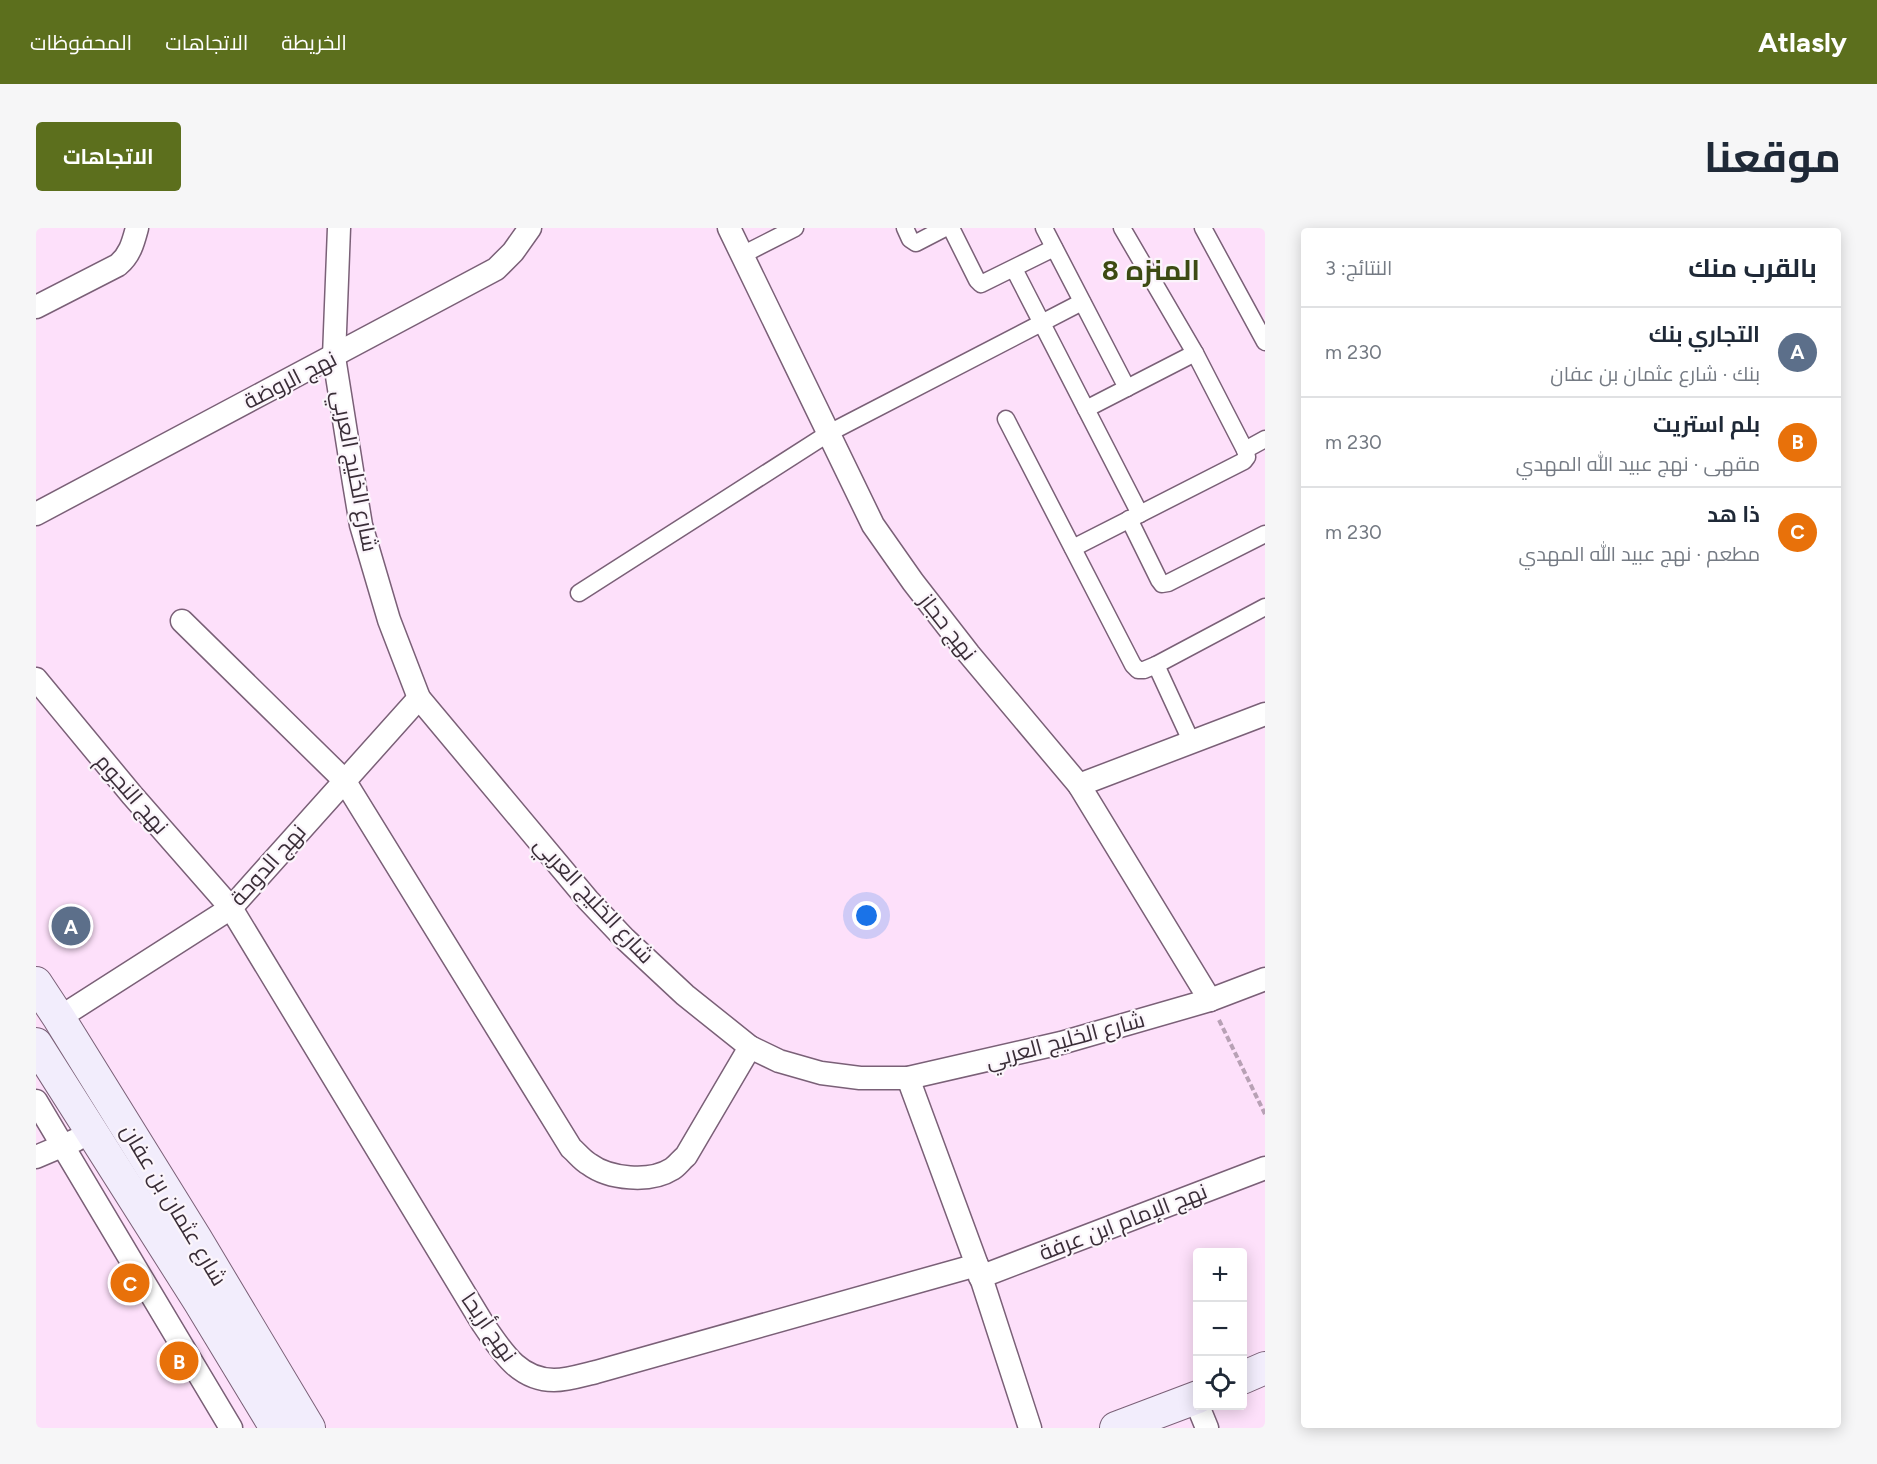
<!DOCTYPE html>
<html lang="ar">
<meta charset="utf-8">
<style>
body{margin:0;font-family:Figtree,Cairo,sans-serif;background:#f6f6f7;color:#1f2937;direction:rtl}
.controls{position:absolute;right:18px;bottom:18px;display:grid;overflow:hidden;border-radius:6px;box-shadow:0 3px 15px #0003}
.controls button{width:54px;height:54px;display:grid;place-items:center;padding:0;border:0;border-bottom:2px solid #e0e1e3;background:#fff;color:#1f2937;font:30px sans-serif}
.you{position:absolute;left:831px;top:688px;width:21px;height:21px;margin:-15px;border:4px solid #fff;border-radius:50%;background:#1a73e8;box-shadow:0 0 0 9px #1a73e833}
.badge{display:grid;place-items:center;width:39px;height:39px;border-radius:50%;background:#5c6f1d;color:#fff;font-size:20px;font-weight:700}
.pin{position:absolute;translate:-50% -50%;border:3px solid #fff;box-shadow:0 2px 6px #0006}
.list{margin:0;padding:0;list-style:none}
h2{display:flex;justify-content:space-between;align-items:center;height:78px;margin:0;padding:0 24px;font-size:26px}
h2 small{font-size:20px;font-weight:400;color:#747a83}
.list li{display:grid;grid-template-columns:39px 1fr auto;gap:18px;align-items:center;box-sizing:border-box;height:90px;padding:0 24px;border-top:2px solid #e0e1e3}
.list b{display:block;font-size:22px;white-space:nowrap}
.list p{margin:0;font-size:20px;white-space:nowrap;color:#747a83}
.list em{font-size:20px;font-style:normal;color:#747a83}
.icon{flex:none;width:33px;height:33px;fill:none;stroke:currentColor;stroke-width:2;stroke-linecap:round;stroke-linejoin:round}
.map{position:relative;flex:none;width:1229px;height:1200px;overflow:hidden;direction:ltr;border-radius:6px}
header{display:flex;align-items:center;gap:36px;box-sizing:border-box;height:84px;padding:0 30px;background:#5c6f1d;color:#fff}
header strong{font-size:28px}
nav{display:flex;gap:33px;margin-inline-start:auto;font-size:21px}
.intro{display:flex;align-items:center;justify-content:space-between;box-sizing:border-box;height:144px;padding:0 36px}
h1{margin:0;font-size:42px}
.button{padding:15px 27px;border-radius:6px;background:#5c6f1d;color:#fff;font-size:21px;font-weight:700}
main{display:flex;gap:36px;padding:0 36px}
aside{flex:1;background:#fff;border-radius:6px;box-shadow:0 3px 15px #0003}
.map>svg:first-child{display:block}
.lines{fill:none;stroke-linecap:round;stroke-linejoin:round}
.pedestrian-casing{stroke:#7a6077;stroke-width:19}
.minor-casing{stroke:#7a6077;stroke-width:25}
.secondary-casing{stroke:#7a6077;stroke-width:34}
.path{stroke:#b8a1b5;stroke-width:4;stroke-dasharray:6 3;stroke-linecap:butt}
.pedestrian{stroke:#fff;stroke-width:16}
.minor{stroke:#fff;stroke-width:22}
.secondary{stroke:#f2edfc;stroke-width:32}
.labels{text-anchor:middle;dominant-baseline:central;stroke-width:4.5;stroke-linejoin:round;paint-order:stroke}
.street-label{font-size:22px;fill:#392d37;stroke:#fbf5fb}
.district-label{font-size:28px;font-weight:bold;fill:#3d4b13;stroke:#fbf5fb}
</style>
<header>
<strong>Atlasly</strong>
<nav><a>الخريطة</a><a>الاتجاهات</a><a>المحفوظات</a></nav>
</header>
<div class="intro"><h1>موقعنا</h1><a class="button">الاتجاهات</a></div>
<main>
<aside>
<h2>بالقرب منك<small>النتائج: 3</small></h2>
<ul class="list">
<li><span class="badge" style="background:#5c6f8a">A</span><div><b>التجاري بنك</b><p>بنك · شارع عثمان بن عفان</p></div><em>230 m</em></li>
<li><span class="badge" style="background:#e8710a">B</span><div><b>بلم استريت</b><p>مقهى · نهج عبيد الله المهدي</p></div><em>230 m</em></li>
<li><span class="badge" style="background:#e8710a">C</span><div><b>ذا هد</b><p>مطعم · نهج عبيد الله المهدي</p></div><em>230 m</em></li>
</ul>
</aside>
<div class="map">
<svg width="1229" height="1200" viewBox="0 0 1229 1200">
<rect width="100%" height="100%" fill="#fde0fa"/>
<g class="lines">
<g class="pedestrian-casing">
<g id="pedestrian">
<polyline points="869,0 874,11 880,15 909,0"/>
<polyline points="915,0 941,52 945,56 1018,20"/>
<polyline points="1008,0 1091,160"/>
<polyline points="1167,0 1229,114"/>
<polyline points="706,27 759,0"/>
<polyline points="978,41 1104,286"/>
<polyline points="1050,181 1159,125"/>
<polyline points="970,191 1097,437 1102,442 1108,442 1120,437 1229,379"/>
<polyline points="1209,222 1229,211"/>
<polyline points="1093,291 1123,352 1126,356 1132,355 1229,306"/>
<polyline points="1037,320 1208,233 1211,229 1209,222 1159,125 1086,0"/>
<polyline points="543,365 793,205 1046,74"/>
<polyline points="1120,437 1156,515"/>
</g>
</g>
<g class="minor-casing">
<g id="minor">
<polyline points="303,0 298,129 318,255 325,297 353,392 383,470 552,672 589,711 649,767 714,819 743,833 785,845 824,850 872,850 1025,815 1174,772 1229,751"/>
<polyline points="693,0 837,297 877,354 933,426 1043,557 1174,772"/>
<path d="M 0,79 L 82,37 C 94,27 97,15 101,0"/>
<path d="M 0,286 C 153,203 307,124 460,41 L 477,24 L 494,0"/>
<path d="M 146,393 L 308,552 L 535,920 C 541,925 546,932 553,936 C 573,951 614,955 636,941 C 641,938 645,932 650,928 L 714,819"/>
<path d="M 0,451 L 96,567 L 195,680 L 447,1096 C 465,1122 482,1152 518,1152 C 532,1152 547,1147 560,1144 L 941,1037"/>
<polyline points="1043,557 1229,486"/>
<polyline points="23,790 195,680 383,470"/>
<polyline points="872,850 941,1037 994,1200"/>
<polyline points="0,873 195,1200"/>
<polyline points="0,929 40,912"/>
<polyline points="944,1049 1229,940"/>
<polyline points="1162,1178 1171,1200"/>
</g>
</g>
<g class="secondary-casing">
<g id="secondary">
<polyline points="0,755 23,790 160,1011 273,1200"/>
<polyline points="0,816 163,1073 240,1200"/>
<polyline points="1206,1150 1229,1140"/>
<polyline points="1080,1200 1162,1169"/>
</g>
</g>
<polyline class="path" points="1183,792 1229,886"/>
<use href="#pedestrian" class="pedestrian"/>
<use href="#minor" class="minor"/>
<use href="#secondary" class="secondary"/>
</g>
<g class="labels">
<g class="street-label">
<text transform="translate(254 152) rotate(-27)">نهج الروضة</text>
<text transform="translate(319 243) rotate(79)">شارع الخليج العربي</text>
<text transform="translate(912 399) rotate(52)">نهج حجاز</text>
<text transform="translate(96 566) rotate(49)">نهج النجوم</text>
<text transform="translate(232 637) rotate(-48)">نهج الدوحة</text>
<text transform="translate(558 672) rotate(47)">شارع الخليج العربي</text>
<text transform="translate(1029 812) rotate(-15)">شارع الخليج العربي</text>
<text transform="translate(138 977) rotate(59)">شارع عثمان بن عفان</text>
<text transform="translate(1087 994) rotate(-21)">نهج الإمام ابن عرفة</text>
<text transform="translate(453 1099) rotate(55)">نهج أريحا</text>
</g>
<g class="district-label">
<text x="1115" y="42">المنزه 8</text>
</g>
</g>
</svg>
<div class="controls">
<button>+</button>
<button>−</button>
<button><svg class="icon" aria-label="locate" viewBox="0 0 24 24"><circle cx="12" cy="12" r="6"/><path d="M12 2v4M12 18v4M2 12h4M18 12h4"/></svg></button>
</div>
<div class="you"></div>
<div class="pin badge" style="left:35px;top:698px;background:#5c6f8a">A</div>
<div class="pin badge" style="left:143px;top:1133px;background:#e8710a">B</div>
<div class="pin badge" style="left:94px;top:1055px;background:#e8710a">C</div>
</div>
</main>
